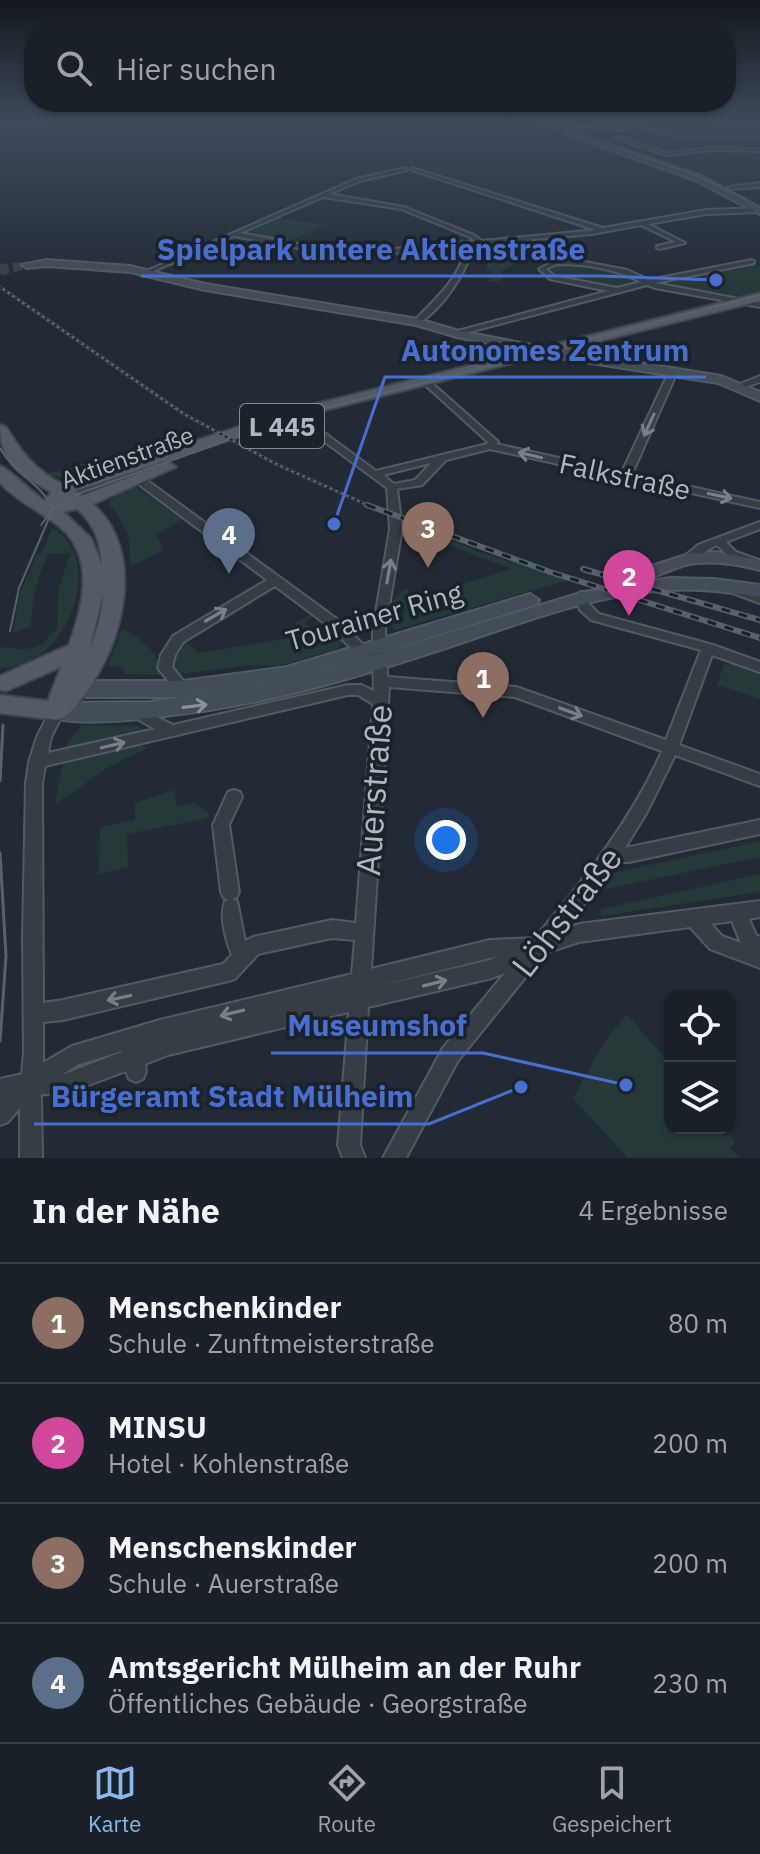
<!DOCTYPE html>
<html lang="de">
<meta charset="utf-8">
<style>
body{margin:0;font-family:"IBM Plex Sans",sans-serif;background:#232830;color:#f1f3f6}
.controls{position:absolute;right:24px;bottom:24px;display:grid;overflow:hidden;border-radius:16px;box-shadow:0 2px 6px #0004}
.controls button{width:72px;height:72px;display:grid;place-items:center;padding:0;border:0;border-bottom:2px solid #383e45;background:#1a2028;color:#f1f3f6;font:40px sans-serif}
.you{position:absolute;left:446px;top:840px;width:28px;height:28px;margin:-20px;border:6px solid #fff;border-radius:50%;background:#1a73e8;box-shadow:0 0 0 12px #1a73e833}
.badge{display:grid;place-items:center;width:52px;height:52px;border-radius:50%;background:#89b8ed;color:#fff;font-size:26px;font-weight:700}
.pin{position:absolute;translate:-50% -66px;filter:drop-shadow(0 2px 4px #0008)}
.pin::after{content:'';position:absolute;top:42px;width:28px;height:24px;background:inherit;clip-path:polygon(0 0,100% 0,50% 100%)}
.list{margin:0;padding:0;list-style:none}
h2{display:flex;justify-content:space-between;align-items:center;height:104px;margin:0;padding:0 32px;font-size:34px}
h2 small{font-size:26px;font-weight:400;color:#9fa3a8}
.list li{display:grid;grid-template-columns:52px 1fr auto;gap:24px;align-items:center;box-sizing:border-box;height:120px;padding:0 32px;border-top:2px solid #383e45}
.list b{display:block;font-size:30px;white-space:nowrap}
.list p{margin:0;font-size:26px;white-space:nowrap;color:#9fa3a8}
.list em{font-size:26px;font-style:normal;color:#9fa3a8}
.icon{flex:none;width:44px;height:44px;fill:none;stroke:currentColor;stroke-width:2;stroke-linecap:round;stroke-linejoin:round}
.map{position:relative;flex:none;width:760px;height:1158px;overflow:hidden}
.search{position:absolute;background:#1a2028;box-shadow:0 2px 6px #0004;left:24px;right:24px;top:24px;height:88px;display:flex;align-items:center;gap:20px;box-sizing:border-box;padding:0 28px;border-radius:32px;color:#9fa3a8;font-size:30px}
.sheet{height:584px;background:#1a2028}
nav{display:flex;justify-content:space-around;align-items:center;box-sizing:border-box;height:112px;border-top:2px solid #383e45;background:#1a2028;font-size:22px;color:#9fa3a8}
nav a{display:grid;justify-items:center;gap:4px}
nav .on{color:#89b8ed}
.map>svg:first-child{display:block}
.green{fill:#263938}
.lines{fill:none;stroke-linecap:round;stroke-linejoin:round}
.secondary-tunnel-far1{stroke:#37404a;stroke-width:9;stroke-dasharray:9 4;stroke-linecap:butt}
.secondary-tunnel{stroke:#37404a;stroke-width:11;stroke-dasharray:11 6;stroke-linecap:butt}
.street-casing{stroke:#525b63;stroke-width:4}
.secondary-casing{stroke:#525b63;stroke-width:4}
.primary-casing{stroke:#3e464f;stroke-width:4}
.street{fill:#353d45;fill-rule:evenodd}
.secondary{fill:#434d58;fill-rule:evenodd}
.primary{fill:#535c66;fill-rule:evenodd}
.tram-far1{stroke:#57626c;stroke-width:2}
.tram{stroke:#57626c;stroke-width:3}
.rail-far1-casing{stroke:#57626c;stroke-width:3}
.rail-casing{stroke:#57626c;stroke-width:6}
.rail-far1{stroke:#1a222a;stroke-width:2;stroke-dasharray:3;stroke-linecap:butt}
.rail{stroke:#1a222a;stroke-width:3;stroke-dasharray:9;stroke-linecap:butt}
.oneway{stroke:#78818a}
.oneway2{stroke:#89939d}
.labels{text-anchor:middle;dominant-baseline:central;stroke-width:7;stroke-linejoin:round;paint-order:stroke}
.far-street-label{font-size:24px;fill:#afb8c2;stroke:#1a222a}
.shield{fill:#1a222a;stroke:#828b94;stroke-width:2}
.shield-label{font-size:26px;font-weight:bold;fill:#afb8c2}
.street-label{font-size:28px;fill:#afb8c2;stroke:#1a222a}
.near-street-label{font-size:34px;fill:#afb8c2;stroke:#1a222a}
.leader{fill:none;stroke:#496ed1;stroke-width:3}
.callout-dot{fill:#496ed1;stroke:#1a222a;stroke-width:3}
.callout-label{font-size:30px;text-anchor:middle;font-weight:bold;fill:#496ed1;stroke:#1a222a;stroke-width:7;stroke-linejoin:round;paint-order:stroke}
</style>
<div class="map">
<svg width="760" height="1158" viewBox="0 0 760 1158">
<rect width="100%" height="100%" fill="#222b35"/>
<g class="green">
<polygon points="273,217 324,225 284,243 239,232"/>
<polygon points="508,243 493,255 520,261 500,272 504,274 499,282 488,281 492,272 486,268 490,257 475,254 480,246"/>
<path d="M 560,264 L 625,274 L 635,282 C 615,294 571,284 550,274 L 550,268 Z"/>
<polygon points="748,264 760,266 760,291 739,297 725,297 667,285 672,281 671,279"/>
<polygon points="190,436 191,439 66,479 45,474"/>
<polygon points="136,487 182,519 157,535 163,550 131,566 128,532 108,502 120,492"/>
<polygon points="403,521 482,553 569,580 395,630 389,623 403,623 405,603 392,602 403,589 408,589 408,594 426,595 512,569 403,528"/>
<path d="M 52,528 C 93,550 81,611 54,642 C 41,657 20,667 0,669 L 0,647 C 14,648 30,652 42,644 C 50,638 47,634 57,631 L 58,592 L 70,553 L 48,554 C 36,578 33,599 31,626 L 13,633 L 19,596 L 36,555 L 41,554 Z"/>
<polygon points="310,615 312,617 304,623 330,642 338,637 343,641 338,649 278,666 250,665 180,674 174,670 175,654 186,642 199,653 297,637 296,623"/>
<path d="M 122,629 C 141,638 160,653 162,675 L 124,674 L 123,668 L 108,665 Z"/>
<polygon points="737,662 760,671 760,699 717,685 724,665"/>
<polygon points="82,725 136,726 149,732 140,744 147,748 110,766 55,805 66,745"/>
<polygon points="174,790 177,807 195,803 209,814 209,818 127,834 128,867 99,874 100,827 135,820 135,803"/>
<polygon points="760,841 760,857 596,891 609,874"/>
<polygon points="760,874 760,892 601,916 601,909"/>
<polygon points="627,1014 670,1064 670,1128 713,1128 725,1137 729,1134 735,1142 730,1148 740,1158 628,1158 573,1098 605,1041"/>
</g>
<g class="lines">
<polyline class="secondary-tunnel-far1" points="0,270 27,265"/>
<polyline class="secondary-tunnel" points="0,270 8,268"/>
<g class="street-casing">
<g id="street">
<polygon points="617,123 683,136 760,136 760,138 683,138"/>
<polygon points="619,137 667,153 710,148 760,149 760,151 710,150 667,155 615,138"/>
<path d="M 405,168 L 407,170 L 360,181 L 329,194 L 404,207 L 474,235 L 482,241 L 596,230 L 412,170 L 412,168 L 603,228 L 706,210 L 760,208 L 760,212 L 706,214 L 648,224 L 685,243 L 659,249 L 657,248 L 657,246 L 676,242 L 641,225 L 592,234 L 473,245 C 467,273 442,309 418,324 L 415,324 L 415,320 C 437,298 460,277 467,246 L 393,253 L 309,250 L 234,236 L 147,274 L 142,273 L 356,179 ZM 323,197 L 401,209 L 470,237 L 475,241 L 393,249 L 309,246 L 240,233 Z"/>
<polygon points="760,183 760,187 731,189 728,187"/>
<path d="M 556,260 L 575,260 L 627,270 L 649,280 L 752,260 L 754,261 L 754,263 L 655,283 L 760,303 L 760,307 L 655,288 L 647,285 L 454,336 L 454,332 L 608,291 L 550,279 L 539,269 ZM 557,264 C 586,264 616,269 641,282 L 617,288 L 554,276 L 546,269 Z"/>
<path d="M 673,369 L 677,372 L 632,474 L 760,502 L 760,508 L 490,449 L 446,460 L 422,485 L 397,489 L 402,529 L 385,630 L 387,675 L 388,677 L 516,687 L 666,740 L 701,650 L 591,620 L 580,610 L 575,596 L 581,592 L 585,593 L 590,605 L 599,614 L 713,645 L 760,662 L 760,672 L 712,655 L 679,745 L 760,774 L 760,786 L 675,755 L 647,812 L 625,848 L 760,820 L 760,834 L 629,862 L 616,862 L 565,929 L 579,924 L 760,901 L 760,917 L 749,919 L 756,935 L 760,937 L 760,968 L 710,949 L 690,927 L 579,942 L 545,953 L 457,1062 L 406,1158 L 383,1158 L 443,1048 L 505,973 L 492,978 L 368,1007 L 360,1145 L 365,1158 L 343,1158 L 338,1145 L 349,1012 L 168,1055 L 145,1064 L 146,1072 L 143,1079 L 136,1082 L 129,1079 L 126,1071 L 62,1095 L 41,1094 L 42,1158 L 20,1158 L 20,1108 L 8,1122 L 0,1125 L 0,1079 L 22,1074 L 24,1052 L 23,937 L 26,783 L 29,762 L 37,737 L 52,707 L 57,706 L 62,707 L 64,711 L 51,737 L 48,753 L 155,729 L 132,716 L 130,712 L 132,708 L 137,707 L 173,725 L 348,685 L 361,685 L 374,691 L 373,659 L 368,662 L 363,660 L 331,628 L 275,586 L 183,642 L 175,655 L 172,667 L 190,689 L 188,693 L 178,693 L 158,668 L 161,655 L 173,636 L 267,580 L 133,480 L 132,478 L 133,476 L 141,476 L 341,622 L 373,655 L 373,630 L 390,529 L 387,488 L 290,416 L 290,412 L 296,412 L 376,471 L 487,444 L 488,442 L 422,382 L 421,380 L 425,377 L 496,440 L 498,442 L 496,444 L 622,472 L 669,372 ZM 431,463 L 415,480 L 394,484 L 383,475 ZM 389,687 L 515,697 L 662,751 C 631,821 584,880 535,938 L 490,940 L 371,969 ZM 348,695 L 358,695 L 373,704 L 356,923 L 332,920 L 253,937 L 245,941 L 237,901 L 232,899 L 236,898 L 239,892 L 229,825 L 242,797 L 240,792 L 234,790 L 228,792 L 213,825 L 221,892 L 224,898 L 229,900 L 225,901 C 219,917 226,940 232,955 L 223,964 L 63,1000 L 43,1003 L 42,783 L 45,766 ZM 732,921 L 740,941 L 741,943 L 722,936 L 711,924 ZM 332,938 L 355,940 L 352,974 L 160,1020 L 72,1046 L 43,1063 L 43,1022 L 63,1020 L 228,981 L 235,979 L 258,954 ZM 496,957 L 490,960 L 370,988 L 490,958 ZM 122,1051 L 122,1052 L 62,1075 L 77,1065 Z"/>
<polygon points="760,376 760,382 739,389 735,386"/>
<path d="M 760,522 L 760,529 L 726,542 L 736,552 L 756,559 L 758,562 L 756,565 C 741,566 727,556 717,545 C 707,549 700,557 691,560 L 685,556 L 698,545 Z"/>
<polygon points="734,585 760,595 760,603 730,592 728,589 730,586"/>
</g>
</g>
<g class="secondary-casing">
<g id="secondary">
<polygon points="536,123 544,123 701,176 760,208 760,214 695,180"/>
<polygon points="638,123 646,123 629,130 569,129 628,126"/>
<polygon points="47,260 130,266 205,284 418,319 459,331 547,348 721,376 760,392 760,401 718,383 547,356 457,337 416,325 205,290 130,272 47,266 27,268 22,265"/>
<path d="M 715,552 L 760,560 L 760,570 C 735,564 708,559 682,566 C 669,570 658,576 645,580 L 636,574 L 639,570 L 689,554 Z"/>
<path d="M 670,578 L 714,579 L 760,585 L 760,597 C 730,592 700,588 669,590 C 582,595 500,632 418,657 C 335,684 251,707 164,716 C 132,720 80,726 49,717 L 46,711 L 49,705 L 57,703 L 150,702 L 266,684 L 183,697 L 77,697 L 70,694 L 67,689 L 70,684 L 77,681 L 183,681 L 287,667 L 530,594 L 539,600 L 537,604 L 312,674 L 584,592 Z"/>
</g>
</g>
<g class="primary-casing">
<path id="primary" d="M 760,293 L 760,301 L 298,417 L 75,491 L 82,496 L 168,462 L 176,467 L 93,504 C 146,551 124,641 87,691 C 79,702 71,716 57,720 L 0,713 L 0,695 L 48,701 L 61,667 L 6,691 L 0,690 L 0,676 L 69,645 C 84,604 96,553 56,524 C 37,510 16,500 0,483 L 0,466 C 11,470 31,492 45,501 L 51,492 C 21,475 0,463 0,425 L 6,427 C 22,453 34,469 62,484 L 288,411 ZM 77,509 C 95,524 100,542 102,565 L 91,538 L 63,512 ZM 103,594 C 102,613 97,631 90,648 Z"/>
</g>
<use href="#street" class="street"/>
<use href="#secondary" class="secondary"/>
<use href="#primary" class="primary"/>
<g class="tram-far1">
<polyline points="542,123 690,173 746,199"/>
<path d="M 0,448 C 13,473 41,483 53,509 L 19,588 L 10,631"/>
<polyline points="41,525 53,509 80,493 296,416 760,295"/>
</g>
<g class="tram">
<polyline points="0,781 3,725"/>
<polyline points="0,853 6,956 0,1041"/>
</g>
<g class="rail-far1-casing">
<polyline id="rail-far1" points="0,287 184,414 276,464 372,507"/>
</g>
<g class="rail-casing">
<g id="rail">
<polyline points="367,505 550,572 760,638"/>
<polyline points="583,569 760,620"/>
</g>
</g>
<use href="#rail-far1" class="rail-far1"/>
<use href="#rail" class="rail"/>
</g>
<defs><path id="oneway-shaft" d="M-6 0H5M1.5-3L5.5 0L1.5 3" fill="none" stroke-width="1.6" stroke-linecap="round" stroke-linejoin="round" transform="scale(2)"/></defs>
<g class="oneway">
<use href="#oneway-shaft" transform="translate(649 425) rotate(115)"/>
<use href="#oneway-shaft" transform="translate(530 455) rotate(-167)"/>
<use href="#oneway-shaft" transform="translate(720 496) rotate(12)"/>
<use href="#oneway-shaft" transform="translate(389 571) rotate(-80)"/>
<use href="#oneway-shaft" transform="translate(216 615) rotate(-30)"/>
<use href="#oneway-shaft" transform="translate(571 712) rotate(20)"/>
<use href="#oneway-shaft" transform="translate(113 745) rotate(-13)"/>
<use href="#oneway-shaft" transform="translate(435 983) rotate(-14)"/>
<use href="#oneway-shaft" transform="translate(119 998) rotate(168)"/>
<use href="#oneway-shaft" transform="translate(232 1013) rotate(166)"/>
</g>
<use class="oneway2" href="#oneway-shaft" transform="translate(195 706) rotate(-7)"/>
<linearGradient id="sky" x2="0" y2="1"><stop stop-color="#13181d"/><stop offset="0.43" stop-color="#3e4a5c"/><stop offset="1" stop-color="#3e4a5c" stop-opacity="0"/></linearGradient>
<rect width="760" height="285" fill="url(#sky)"/>
<g class="labels">
<g class="far-street-label">
<text transform="translate(127 457) rotate(-20)">Aktienstraße</text>
</g>
<rect class="shield" x="240" y="404" width="84" height="44" rx="6"/>
<g class="shield-label">
<text x="282" y="426">L 445</text>
</g>
<g class="street-label">
<text transform="translate(625 476) rotate(12)">Falkstraße</text>
<text transform="translate(374 616) rotate(-16)">Tourainer Ring</text>
</g>
<g class="near-street-label">
<text transform="translate(373 790) rotate(-86)">Auerstraße</text>
<text transform="translate(566 911) rotate(-52)">Löhstraße</text>
</g>
</g>
<path class="leader" d="M716 280L601 276H141M334 524L385 377H706M626 1085L483 1053H271M521 1087L429 1124H34"/>
<g class="callout-dot">
<circle cx="716" cy="280" r="8"/>
<circle cx="334" cy="524" r="8"/>
<circle cx="626" cy="1085" r="8"/>
<circle cx="521" cy="1087" r="8"/>
</g>
<g class="callout-label">
<text x="371" y="260">Spielpark untere Aktienstraße</text>
<text x="545" y="361">Autonomes Zentrum</text>
<text x="377" y="1036">Museumshof</text>
<text x="232" y="1107">Bürgeramt Stadt Mülheim</text>
</g>
</svg>
<div class="controls">
<button><svg class="icon" aria-label="locate" viewBox="0 0 24 24"><circle cx="12" cy="12" r="6"/><path d="M12 2v4M12 18v4M2 12h4M18 12h4"/></svg></button>
<button><svg class="icon" aria-label="layers" viewBox="0 0 24 24"><path d="M12 4l9 5-9 5-9-5zM3 14l9 5 9-5"/></svg></button>
</div>
<div class="you"></div>
<div class="pin badge" style="left:483px;top:718px;background:#8d6e63">1</div>
<div class="pin badge" style="left:629px;top:616px;background:#d1479c">2</div>
<div class="pin badge" style="left:428px;top:568px;background:#8d6e63">3</div>
<div class="pin badge" style="left:229px;top:574px;background:#5c6f8a">4</div>
<div class="search"><svg class="icon" aria-label="search" viewBox="0 0 24 24"><circle cx="10" cy="10" r="6"/><path d="M15 15l6 6"/></svg>Hier suchen</div>
</div>
<section class="sheet">
<h2>In der Nähe<small>4 Ergebnisse</small></h2>
<ul class="list">
<li><span class="badge" style="background:#8d6e63">1</span><div><b>Menschenkinder</b><p>Schule · Zunftmeisterstraße</p></div><em>80 m</em></li>
<li><span class="badge" style="background:#d1479c">2</span><div><b>MINSU</b><p>Hotel · Kohlenstraße</p></div><em>200 m</em></li>
<li><span class="badge" style="background:#8d6e63">3</span><div><b>Menschenskinder</b><p>Schule · Auerstraße</p></div><em>200 m</em></li>
<li><span class="badge" style="background:#5c6f8a">4</span><div><b>Amtsgericht Mülheim an der Ruhr</b><p>Öffentliches Gebäude · Georgstraße</p></div><em>230 m</em></li>
</ul>
</section>
<nav>
<a class="on"><svg class="icon" aria-label="map" viewBox="0 0 24 24"><path d="M3 6l6-2 6 2 6-2v14l-6 2-6-2-6 2zM9 4v14M15 6v14"/></svg>Karte</a>
<a><svg class="icon" aria-label="directions" viewBox="0 0 24 24"><path d="M12 3l9 9-9 9-9-9zM9 14v-3h6M13 9l2 2-2 2"/></svg>Route</a>
<a><svg class="icon" aria-label="saved" viewBox="0 0 24 24"><path d="M7 4h10v16l-5-4-5 4z"/></svg>Gespeichert</a>
</nav>
